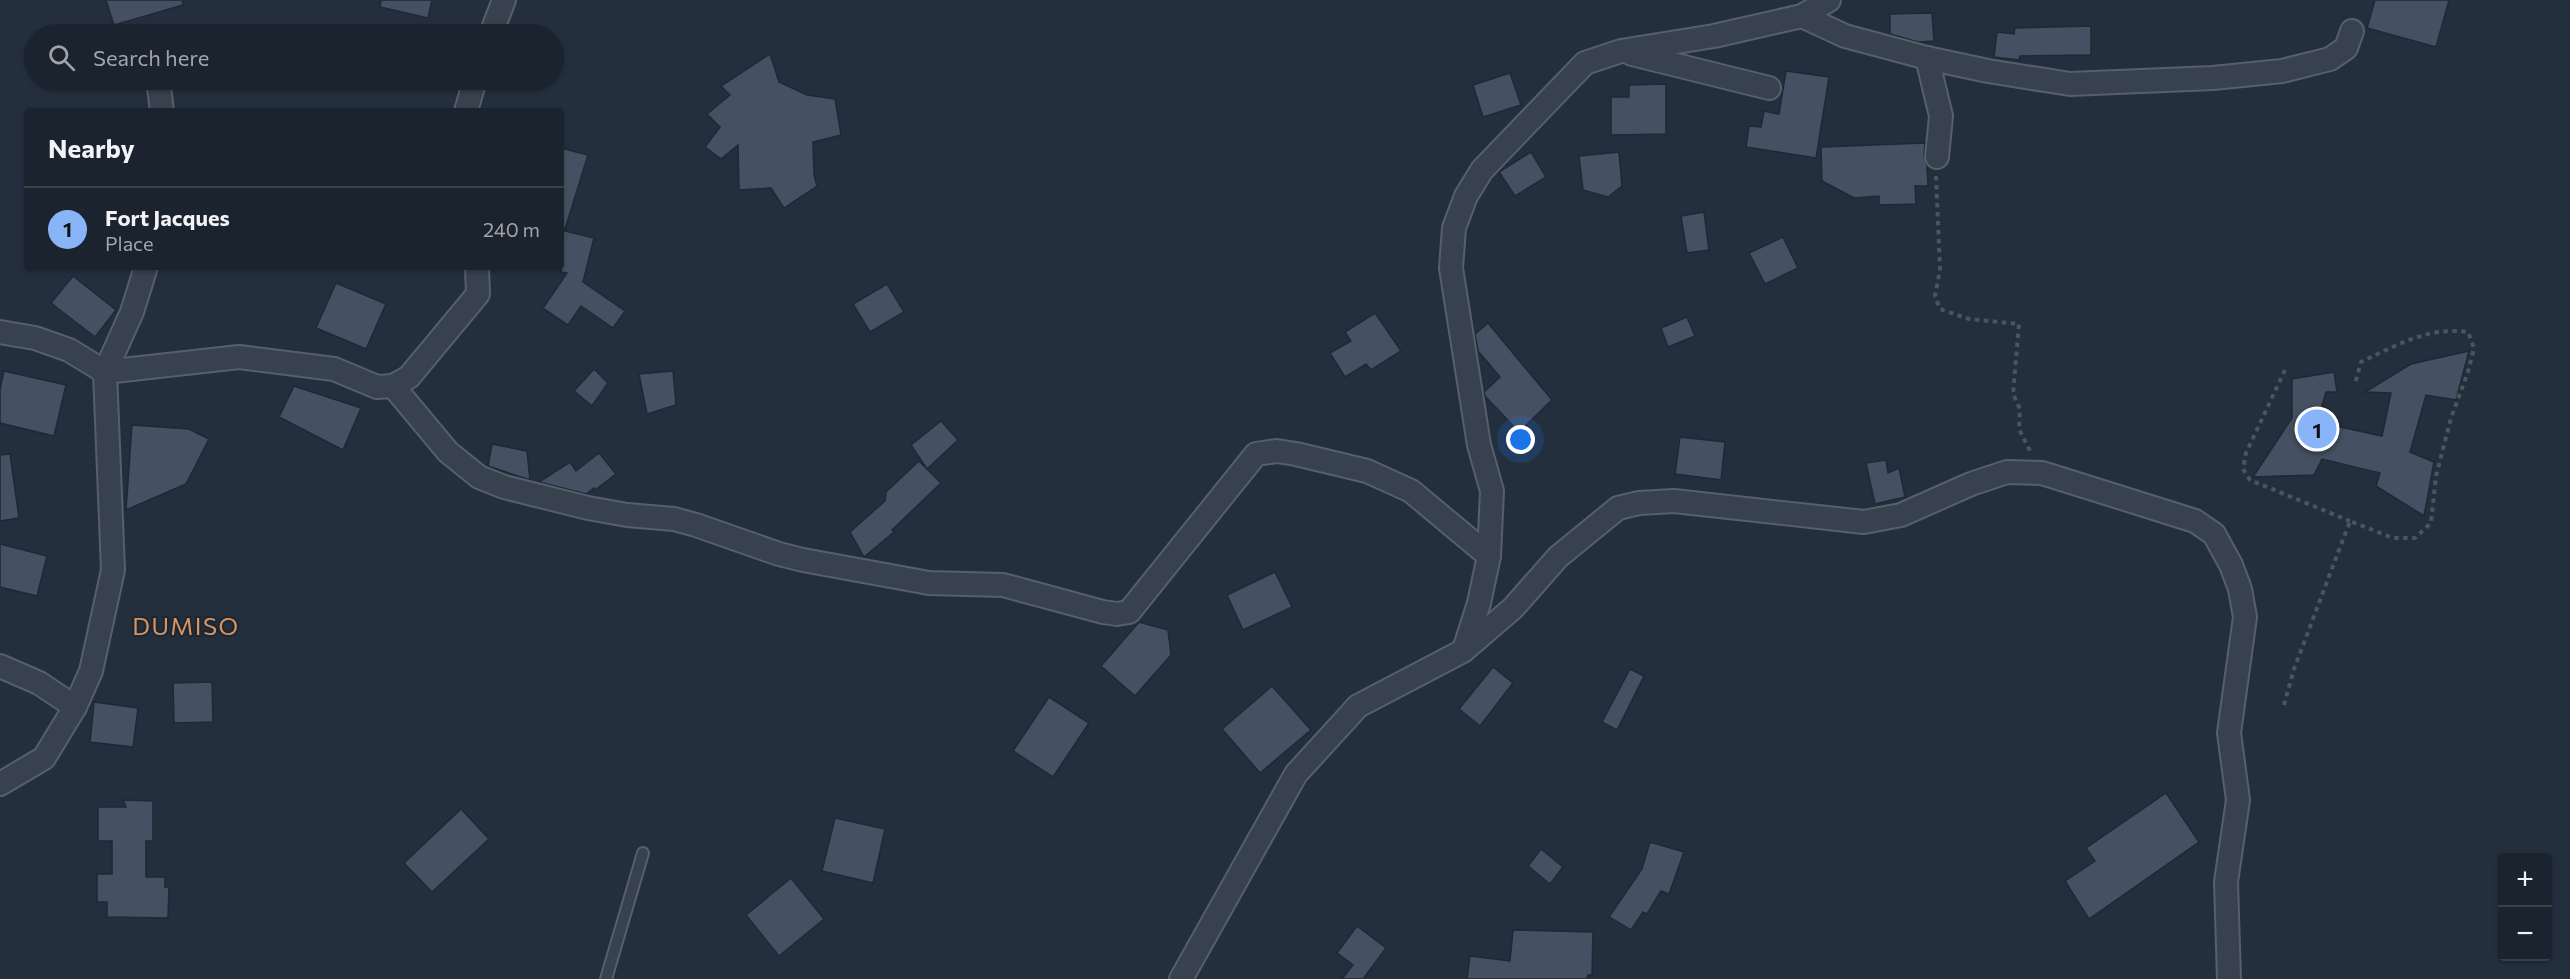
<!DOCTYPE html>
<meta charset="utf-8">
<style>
body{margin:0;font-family:Commissioner,sans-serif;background:#242b36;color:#f1f3f6}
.controls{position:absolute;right:18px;bottom:18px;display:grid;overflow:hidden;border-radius:6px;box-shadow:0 2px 4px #0004}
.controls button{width:54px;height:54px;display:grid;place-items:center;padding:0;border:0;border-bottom:2px solid #39404a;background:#1b232e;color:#f1f3f6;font:30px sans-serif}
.you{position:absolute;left:1521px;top:440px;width:21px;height:21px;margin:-15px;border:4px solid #fff;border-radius:50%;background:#1a73e8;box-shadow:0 0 0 9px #1a73e833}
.badge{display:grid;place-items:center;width:39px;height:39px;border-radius:50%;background:#8ab4f8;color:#111;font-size:20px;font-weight:700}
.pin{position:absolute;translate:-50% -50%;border:3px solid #fff;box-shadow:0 2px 6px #0006}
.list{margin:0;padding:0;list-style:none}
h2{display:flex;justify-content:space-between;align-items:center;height:78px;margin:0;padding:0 24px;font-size:26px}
h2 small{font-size:20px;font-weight:400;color:#a0a4aa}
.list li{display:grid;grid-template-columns:39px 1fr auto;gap:18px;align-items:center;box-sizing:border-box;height:84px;padding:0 24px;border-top:2px solid #39404a}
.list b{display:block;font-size:22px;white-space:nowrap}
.list p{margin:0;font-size:20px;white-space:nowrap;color:#a0a4aa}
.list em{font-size:20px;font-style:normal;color:#a0a4aa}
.icon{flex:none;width:33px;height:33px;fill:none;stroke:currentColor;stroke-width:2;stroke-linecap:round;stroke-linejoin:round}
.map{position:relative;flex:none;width:2570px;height:979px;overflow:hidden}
.search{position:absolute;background:#1b232e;box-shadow:0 2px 4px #0004;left:24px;top:24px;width:540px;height:66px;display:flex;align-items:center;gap:15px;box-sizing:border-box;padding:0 21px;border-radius:33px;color:#a0a4aa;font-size:22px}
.panel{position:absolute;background:#1b232e;box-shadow:0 2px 4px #0004;left:24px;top:108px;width:540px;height:162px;border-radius:6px}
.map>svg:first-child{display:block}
.building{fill:#455162;stroke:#1f2835;stroke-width:1.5}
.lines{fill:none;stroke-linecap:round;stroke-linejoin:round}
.lane-casing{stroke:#565f6c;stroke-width:14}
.street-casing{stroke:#565f6c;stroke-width:26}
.path{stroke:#44595c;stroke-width:4;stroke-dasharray:4.5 4.5;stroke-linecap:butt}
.lane{stroke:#38414e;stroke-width:10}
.street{stroke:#38414e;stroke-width:22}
.labels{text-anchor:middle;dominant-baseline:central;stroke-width:4.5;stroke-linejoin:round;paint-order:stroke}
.quarter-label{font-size:24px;letter-spacing:1.5px;fill:#d59563;stroke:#1d2633}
</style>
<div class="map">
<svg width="2570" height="979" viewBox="0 0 2570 979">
<rect width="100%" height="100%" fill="#242f3e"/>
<g class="building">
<polygon points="106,0 182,0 183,5 114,25"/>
<polygon points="381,0 432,0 428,18 380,7"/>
<polygon points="2375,0 2449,0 2436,47 2367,28"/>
<polygon points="1932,13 1934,41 1918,42 1890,34 1890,14"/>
<polygon points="2091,26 2091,55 2020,56 2019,60 1994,57 1997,32 2014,34 2015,28"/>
<polygon points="770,54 779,82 807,95 835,99 841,135 813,142 814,175 817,186 784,208 771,188 739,190 738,145 721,159 705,147 720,127 707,114 730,95 721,86"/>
<polygon points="1786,71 1829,77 1816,158 1746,147 1749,126 1761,127 1764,111 1779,114"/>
<polygon points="1510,73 1521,105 1483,117 1473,85"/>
<polygon points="1666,84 1666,134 1611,135 1611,97 1629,97 1629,85"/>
<polygon points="1925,143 1924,156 1927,166 1928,186 1915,186 1916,204 1879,205 1879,196 1854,198 1822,181 1821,147"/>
<polygon points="561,148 588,155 565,229 561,228"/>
<polygon points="1531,152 1546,177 1515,196 1499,172"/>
<polygon points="1619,152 1622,186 1608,197 1583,190 1579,156"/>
<polygon points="1704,212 1709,250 1687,253 1681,216"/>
<polygon points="561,230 594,238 583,282 625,311 613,328 581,306 568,325 543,308 567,273 561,272"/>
<polygon points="1783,237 1798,268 1765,284 1749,253"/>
<polygon points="73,276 116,310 95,337 51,303"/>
<polygon points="336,283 386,304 366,349 316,328"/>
<polygon points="887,284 904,312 870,332 853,304"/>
<polygon points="1375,313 1401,351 1371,370 1366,364 1345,377 1330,353 1351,341 1345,332"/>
<polygon points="1687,317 1695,336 1668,347 1661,328"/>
<polygon points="1488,323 1552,400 1519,432 1485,396 1484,392 1500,377 1478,351 1475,334"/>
<polygon points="2469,351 2456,400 2426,395 2410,452 2434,462 2424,516 2376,486 2380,473 2322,459 2314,475 2253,477 2292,418 2292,379 2334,372 2337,392 2326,392 2317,422 2382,436 2391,393 2365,392 2411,364"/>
<polygon points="594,369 608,383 592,406 574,391"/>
<polygon points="4,371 66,385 54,436 0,423 0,389"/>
<polygon points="673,371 676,405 647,414 639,374"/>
<polygon points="294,386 361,408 343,450 279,417"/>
<polygon points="941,421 958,440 927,469 911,445"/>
<polygon points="132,425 189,429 209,439 186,484 126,510"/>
<polygon points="1680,437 1725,442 1721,480 1675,474"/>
<polygon points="492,444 527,451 530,480 488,466"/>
<polygon points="599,453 616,474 595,490 594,488 586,494 539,482 570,462 576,471"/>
<polygon points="10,454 19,518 0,521 0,455"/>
<polygon points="1886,460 1888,473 1899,468 1905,497 1875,504 1866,463"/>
<polygon points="919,461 941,483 892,530 894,532 864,557 850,532 885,501 886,492"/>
<polygon points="0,544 47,556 37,596 0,587"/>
<polygon points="1275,572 1292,607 1243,630 1227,595"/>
<polygon points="1139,622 1168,630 1171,655 1135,696 1101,666"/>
<polygon points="1493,667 1513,683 1480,726 1459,709"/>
<polygon points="1630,669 1644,676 1617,730 1602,722"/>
<polygon points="212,682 213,722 174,723 173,683"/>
<polygon points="1272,686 1311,730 1260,773 1222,729"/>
<polygon points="1049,697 1089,723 1053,777 1013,751"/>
<polygon points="94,702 138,708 133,747 90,742"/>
<polygon points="2166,793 2199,842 2089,919 2065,881 2095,861 2086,848"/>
<polygon points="123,800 153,801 153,841 146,841 146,877 165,877 165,887 169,887 168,918 107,917 107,902 97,902 97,874 112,874 112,841 98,841 98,807 126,807"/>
<polygon points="461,809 489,839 432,892 404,863"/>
<polygon points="835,818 885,829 873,883 822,871"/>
<polygon points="1650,842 1684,852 1669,894 1661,891 1647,914 1643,912 1631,930 1609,917 1642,869"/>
<polygon points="1541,849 1563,867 1550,884 1528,866"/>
<polygon points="791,878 824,919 779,956 746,915"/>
<polygon points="1357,926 1386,948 1363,979 1342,979 1353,965 1337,953"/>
<polygon points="1513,930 1593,932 1592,975 1588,975 1587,979 1467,979 1470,956 1510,961"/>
</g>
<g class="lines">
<g class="lane-casing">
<polyline id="lane" points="606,979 643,853"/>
</g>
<g class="street-casing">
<g id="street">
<polyline points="1802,16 1845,36 1927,58 1941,116 1937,157"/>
<polyline points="491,34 504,0"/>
<polyline points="1632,54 1769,88"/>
<polyline points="1927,58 1988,71 2070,84 2213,78 2282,71 2330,59 2346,48 2352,31"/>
<polyline points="158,80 162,111"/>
<polyline points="466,111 475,80"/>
<polyline points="0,332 35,338 69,350 105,372 239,357 334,369 377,387 393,386 409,377 478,294 477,267"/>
<polyline points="393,386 448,452 479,477 504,487 588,508 627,515 674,519 696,525 779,554 803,560 929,583 1003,585 1103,612 1117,614 1129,612 1256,454 1277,451 1296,454 1367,471 1411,491 1489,556"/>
<polyline points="1464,650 1479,603 1489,556 1492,491 1479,445 1451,268 1454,228 1466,196 1482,170 1585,63 1621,51 1714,36 1802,16 1829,0"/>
<polyline points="0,666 39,683 75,707"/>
<polyline points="0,784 44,758 75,707 91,671 113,570 105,372 132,312 146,267"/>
<polyline points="1181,979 1296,774 1358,706 1463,651 1513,608 1558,557 1618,508 1639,503 1674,501 1864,522 1901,515 1971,484 2007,472 2042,473 2195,521 2214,534 2231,565 2240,589 2245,617 2229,733 2238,800 2226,882 2229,979"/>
</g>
</g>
<g class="path">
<polyline points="1936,176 1940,270 1935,296 1940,309 1969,319 2019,324 2013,394 2020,409 2019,429 2030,451"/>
<polyline points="2285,370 2246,453 2243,469 2250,480 2350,521"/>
<path d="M 2284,705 L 2294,669 L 2350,521 L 2393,538 L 2415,538 L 2431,523 L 2436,476 L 2451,418 L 2468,372 L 2474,348 L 2468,332 C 2429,326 2395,346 2361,362 L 2355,384"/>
</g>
<use href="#lane" class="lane"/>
<use href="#street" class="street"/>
</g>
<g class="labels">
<g class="quarter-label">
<text x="186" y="625">DUMISO</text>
</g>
</g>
</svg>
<div class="controls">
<button>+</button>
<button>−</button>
</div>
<div class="you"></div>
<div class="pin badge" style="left:2317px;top:429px">1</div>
<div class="search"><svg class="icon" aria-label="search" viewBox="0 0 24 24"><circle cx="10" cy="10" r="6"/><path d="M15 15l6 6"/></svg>Search here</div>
<section class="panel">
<h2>Nearby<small></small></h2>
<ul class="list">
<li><span class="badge">1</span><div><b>Fort Jacques</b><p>Place</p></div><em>240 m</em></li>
</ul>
</section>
</div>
